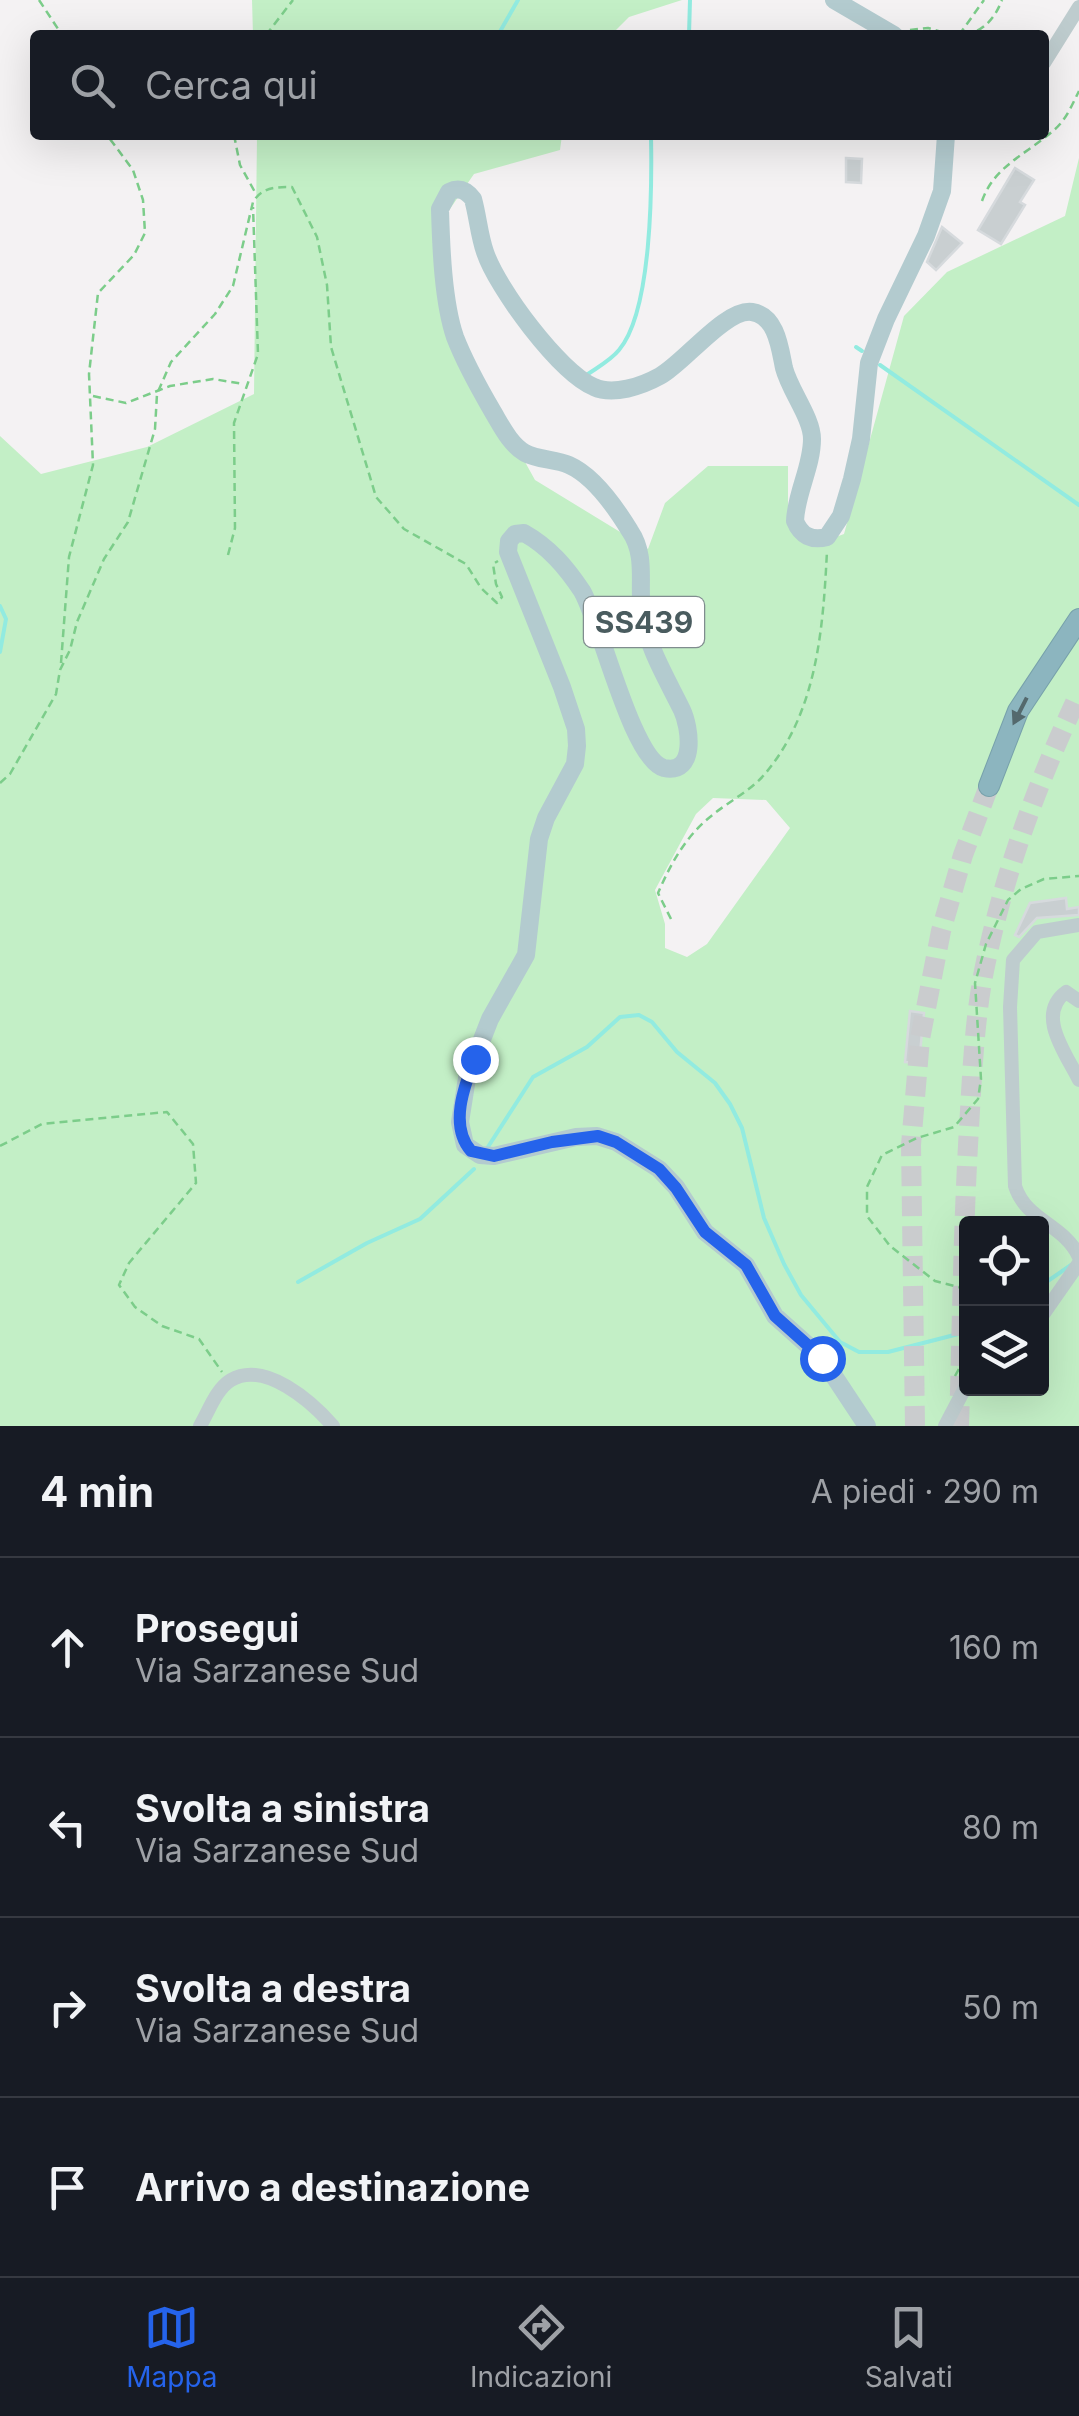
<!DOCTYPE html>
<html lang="it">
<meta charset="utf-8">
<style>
body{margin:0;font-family:Inter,sans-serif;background:#20242c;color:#f1f3f6}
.controls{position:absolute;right:30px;bottom:30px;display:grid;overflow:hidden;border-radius:10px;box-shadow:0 10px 40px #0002}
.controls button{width:90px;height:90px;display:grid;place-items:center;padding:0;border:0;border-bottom:2px solid #363941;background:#171b24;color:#f1f3f6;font:50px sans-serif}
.stop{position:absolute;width:30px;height:30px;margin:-22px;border:8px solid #2563eb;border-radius:50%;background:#fff}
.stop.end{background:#2563eb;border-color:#fff;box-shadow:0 2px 10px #0008}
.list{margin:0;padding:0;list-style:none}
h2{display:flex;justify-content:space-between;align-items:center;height:130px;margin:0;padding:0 40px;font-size:42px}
h2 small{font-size:32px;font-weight:400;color:#9ea1a6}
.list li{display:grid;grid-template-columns:65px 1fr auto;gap:30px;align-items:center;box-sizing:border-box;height:180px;padding:0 40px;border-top:2px solid #363941}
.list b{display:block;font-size:38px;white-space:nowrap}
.list p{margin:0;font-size:32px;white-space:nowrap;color:#9ea1a6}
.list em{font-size:32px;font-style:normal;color:#9ea1a6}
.icon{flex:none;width:55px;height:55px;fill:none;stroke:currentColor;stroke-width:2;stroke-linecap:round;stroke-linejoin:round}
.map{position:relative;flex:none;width:1079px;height:1426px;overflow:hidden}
.search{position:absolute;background:#171b24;box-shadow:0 10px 40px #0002;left:30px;right:30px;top:30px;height:110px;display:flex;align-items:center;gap:25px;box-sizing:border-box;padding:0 35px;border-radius:10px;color:#9ea1a6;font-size:38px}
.sheet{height:850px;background:#171b24}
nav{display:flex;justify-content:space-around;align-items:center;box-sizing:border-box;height:140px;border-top:2px solid #363941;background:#171b24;font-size:28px;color:#9ea1a6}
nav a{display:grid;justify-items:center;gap:5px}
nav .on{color:#2563eb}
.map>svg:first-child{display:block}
.green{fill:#c3efc6;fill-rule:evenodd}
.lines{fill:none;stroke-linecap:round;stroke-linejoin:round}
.stream{stroke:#92ebe0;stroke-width:4}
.building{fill:#c9cfd1;stroke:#d6dadd;stroke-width:2.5}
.highway-tunnel{stroke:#caccce;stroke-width:20;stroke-dasharray:20 10;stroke-linecap:butt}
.highway-casing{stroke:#77a1ab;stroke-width:22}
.path{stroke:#7ccd8a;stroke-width:2.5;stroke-dasharray:8 5;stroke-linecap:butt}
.minor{stroke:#beccce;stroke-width:14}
.major{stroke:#b3cbcf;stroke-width:18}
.highway{stroke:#8cb5bf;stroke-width:20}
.oneway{fill:#54696d}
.route{stroke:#2563eb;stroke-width:12}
.labels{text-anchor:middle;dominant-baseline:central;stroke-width:10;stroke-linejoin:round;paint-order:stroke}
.shield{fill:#fff;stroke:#808d8f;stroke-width:2.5}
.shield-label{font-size:30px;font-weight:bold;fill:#4a5c5f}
</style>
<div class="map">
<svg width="1079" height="1426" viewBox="0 0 1079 1426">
<rect width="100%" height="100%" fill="#f4f2f3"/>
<g class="green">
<polygon points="252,0 682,0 629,17 611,35 253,35"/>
<path d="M 257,135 L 562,135 L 560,150 L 474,174 L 443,219 L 454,334 L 535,480 L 648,549 L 665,503 L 708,466 L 788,466 L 788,525 L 811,546 L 844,534 L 904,316 L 947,272 L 1065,216 L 1079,158 L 1079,1426 L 0,1426 L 0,436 L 41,474 L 147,447 L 254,394 ZM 713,798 L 766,800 L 790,828 L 707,944 L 687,957 L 665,948 L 665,924 L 655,890 L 696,814 ZM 966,1224 L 1042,1224 L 1042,1388 L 966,1388 Z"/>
</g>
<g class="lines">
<g class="stream">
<polyline points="498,35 518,0"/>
<polyline points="689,35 690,0"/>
<polyline points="856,347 862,351"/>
<polyline points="880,365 1079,505"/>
<path d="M 588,374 C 598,367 611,360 619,350 C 652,311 652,187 651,135"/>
<polyline points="0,606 6,619 0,652"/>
<polyline points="486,1150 533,1077 587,1047 620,1017 639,1015 652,1022 677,1052 715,1083 730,1104 742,1128 764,1218 784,1264 801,1295 840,1342 859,1352 888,1352 966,1332"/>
<polyline points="298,1282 367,1243 420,1219 474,1169"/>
<polyline points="1042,1285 1071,1265"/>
</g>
</g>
<g class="building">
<polygon points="846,158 862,159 861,183 846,182"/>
<polygon points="1015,168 1034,180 1020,202 1025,205 1001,244 978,230"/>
<polygon points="942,227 962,243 936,270 927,262"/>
<polygon points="1066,898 1067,909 1079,907 1079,915 1037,918 1019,937 1015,935 1030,903"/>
<polygon points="910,1011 924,1013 919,1063 905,1062"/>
</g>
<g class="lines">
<g class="highway-tunnel">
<polyline points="915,1426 911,1145 920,1039 941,931 963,855 989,786"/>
<path d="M 959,1426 C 962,1327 963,1227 969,1128 C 972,1077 974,1026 983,976 C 1002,878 1037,783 1079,694"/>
</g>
<g class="highway-casing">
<polyline id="highway" points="989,786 1018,711 1079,619"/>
</g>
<g class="path">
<polyline points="39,0 62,35"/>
<polyline points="910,30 928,28 952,35"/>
<polyline points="266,35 293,0"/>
<polyline points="959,35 984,0"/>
<path d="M 965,35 C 984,31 995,18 1002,0"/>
<polyline points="234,135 240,165 256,194"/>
<path d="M 982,201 C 994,166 1027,154 1054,130 C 1066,120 1072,105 1079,91"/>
<polyline points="93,396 126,403 170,386 213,379 244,384"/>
<polyline points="228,555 235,528 234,423 258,354 253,207"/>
<polyline points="61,663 69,557 93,465 89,374 98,293 134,255 145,233 143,200 133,170 107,135"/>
<path d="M 0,783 L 10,774 L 56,694 L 60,670 L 70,650 L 77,622 L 104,559 L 128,522 L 155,429 L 157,394 L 171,362 L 215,314 L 233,286 L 253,202 C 262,187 276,187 292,187 L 317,237 L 327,285 L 331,347 L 376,497 L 404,529 L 466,564 L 481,588 L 497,603 L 502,597 L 496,584 L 493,564 L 498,561"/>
<path d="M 671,919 L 658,893 C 672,861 687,834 715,813 C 730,801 751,790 764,775 C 817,713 823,630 827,551"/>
<polyline points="0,1146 42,1124 167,1112 193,1144 196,1183 129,1263 119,1285 135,1307 162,1326 199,1339 222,1372"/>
<polyline points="966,1289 935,1281 890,1246 867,1216 867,1187 882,1155 917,1138 954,1127 978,1099 981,1079 975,983 986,944 1008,900 1021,889 1044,879 1079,876"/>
<polyline points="955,1376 966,1356"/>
</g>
<g class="minor">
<polyline points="1044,63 1079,7"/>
<path d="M 1079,925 L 1037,932 L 1013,960 L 1010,1007 L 1015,1186 C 1026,1221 1064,1224 1079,1257"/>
<path d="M 1079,1001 L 1066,992 C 1035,1015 1067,1055 1079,1080"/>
<polyline points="1042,1316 1079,1263"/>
<path d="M 200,1426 C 209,1411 216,1389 231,1380 C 265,1360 312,1402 333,1426"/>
<polyline points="945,1426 966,1386"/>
</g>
<g class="major">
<polyline points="834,0 894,35"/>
<path d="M 867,1426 L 822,1358 L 775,1316 L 746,1265 L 705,1232 L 676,1187 L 659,1169 L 616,1142 L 597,1136 L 576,1137 L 494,1156 L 480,1155 L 465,1145 L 460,1122 L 467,1078 L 490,1019 L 526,955 L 539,839 L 546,818 L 575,764 L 577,746 L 576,729 L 562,687 L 508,552 L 509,541 L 515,534 L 524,533 C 549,547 566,567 582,591 C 600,621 632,760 664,768 C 697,775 690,727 682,710 C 667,679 647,647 642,612 C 638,584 647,556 630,531 C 616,508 594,476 569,465 C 556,459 538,460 525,453 C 510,444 502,427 493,412 C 479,388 465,363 455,337 C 443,302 441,246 440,209 L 449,192 C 459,187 466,190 473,199 C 478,217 479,235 485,252 C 497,288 559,372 594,387 C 613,396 642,386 660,376 C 684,363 726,308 752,312 C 777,316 780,349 784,368 C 790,391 812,418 812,439 C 812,467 796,493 795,521 C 801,536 812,541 827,537 L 841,516 L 852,479 L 861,439 L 869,363 L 886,319 L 926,236 L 942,191 L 946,135"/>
</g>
<use href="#highway" class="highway"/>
</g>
<defs><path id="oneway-solid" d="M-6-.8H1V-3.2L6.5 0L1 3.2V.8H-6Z" transform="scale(2.5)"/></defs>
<use class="oneway" href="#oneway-solid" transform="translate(1020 711) rotate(117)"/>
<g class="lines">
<path class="route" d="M 475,1059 C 464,1086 449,1126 471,1151 L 494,1156 L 552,1142 L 598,1136 L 616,1142 L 659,1169 L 676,1188 L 705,1232 L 746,1265 L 775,1316 L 822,1358"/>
</g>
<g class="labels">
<rect class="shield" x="584" y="597" width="120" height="50" rx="8"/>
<g class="shield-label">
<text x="644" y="622">SS439</text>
</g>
</g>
</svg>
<div class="controls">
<button><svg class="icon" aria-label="locate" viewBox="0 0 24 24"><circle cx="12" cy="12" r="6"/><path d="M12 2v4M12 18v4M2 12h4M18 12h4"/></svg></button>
<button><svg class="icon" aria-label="layers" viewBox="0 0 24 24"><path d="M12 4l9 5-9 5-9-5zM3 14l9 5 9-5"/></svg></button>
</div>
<div class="stop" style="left:822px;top:1358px"></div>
<div class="stop end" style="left:475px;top:1059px"></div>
<div class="search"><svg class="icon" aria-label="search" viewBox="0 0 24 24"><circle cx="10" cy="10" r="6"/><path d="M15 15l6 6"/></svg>Cerca qui</div>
</div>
<section class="sheet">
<h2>4 min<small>A piedi · 290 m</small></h2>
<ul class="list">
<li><svg class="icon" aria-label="ahead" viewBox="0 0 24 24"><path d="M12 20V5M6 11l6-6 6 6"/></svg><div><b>Prosegui</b><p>Via Sarzanese Sud</p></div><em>160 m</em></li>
<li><svg class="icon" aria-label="left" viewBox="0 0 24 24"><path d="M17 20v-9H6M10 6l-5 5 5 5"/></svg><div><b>Svolta a sinistra</b><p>Via Sarzanese Sud</p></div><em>80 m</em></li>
<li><svg class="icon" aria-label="right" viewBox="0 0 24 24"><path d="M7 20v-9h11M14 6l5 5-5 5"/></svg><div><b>Svolta a destra</b><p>Via Sarzanese Sud</p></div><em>50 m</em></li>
<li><svg class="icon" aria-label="arrive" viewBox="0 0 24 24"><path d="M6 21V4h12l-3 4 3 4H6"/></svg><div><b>Arrivo a destinazione</b></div></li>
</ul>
</section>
<nav>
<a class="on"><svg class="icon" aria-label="map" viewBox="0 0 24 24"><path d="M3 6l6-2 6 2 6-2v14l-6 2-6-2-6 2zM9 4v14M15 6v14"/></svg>Mappa</a>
<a><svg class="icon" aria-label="directions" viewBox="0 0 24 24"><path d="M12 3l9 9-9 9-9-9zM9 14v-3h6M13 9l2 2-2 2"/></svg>Indicazioni</a>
<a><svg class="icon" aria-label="saved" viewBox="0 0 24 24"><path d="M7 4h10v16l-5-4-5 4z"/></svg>Salvati</a>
</nav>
